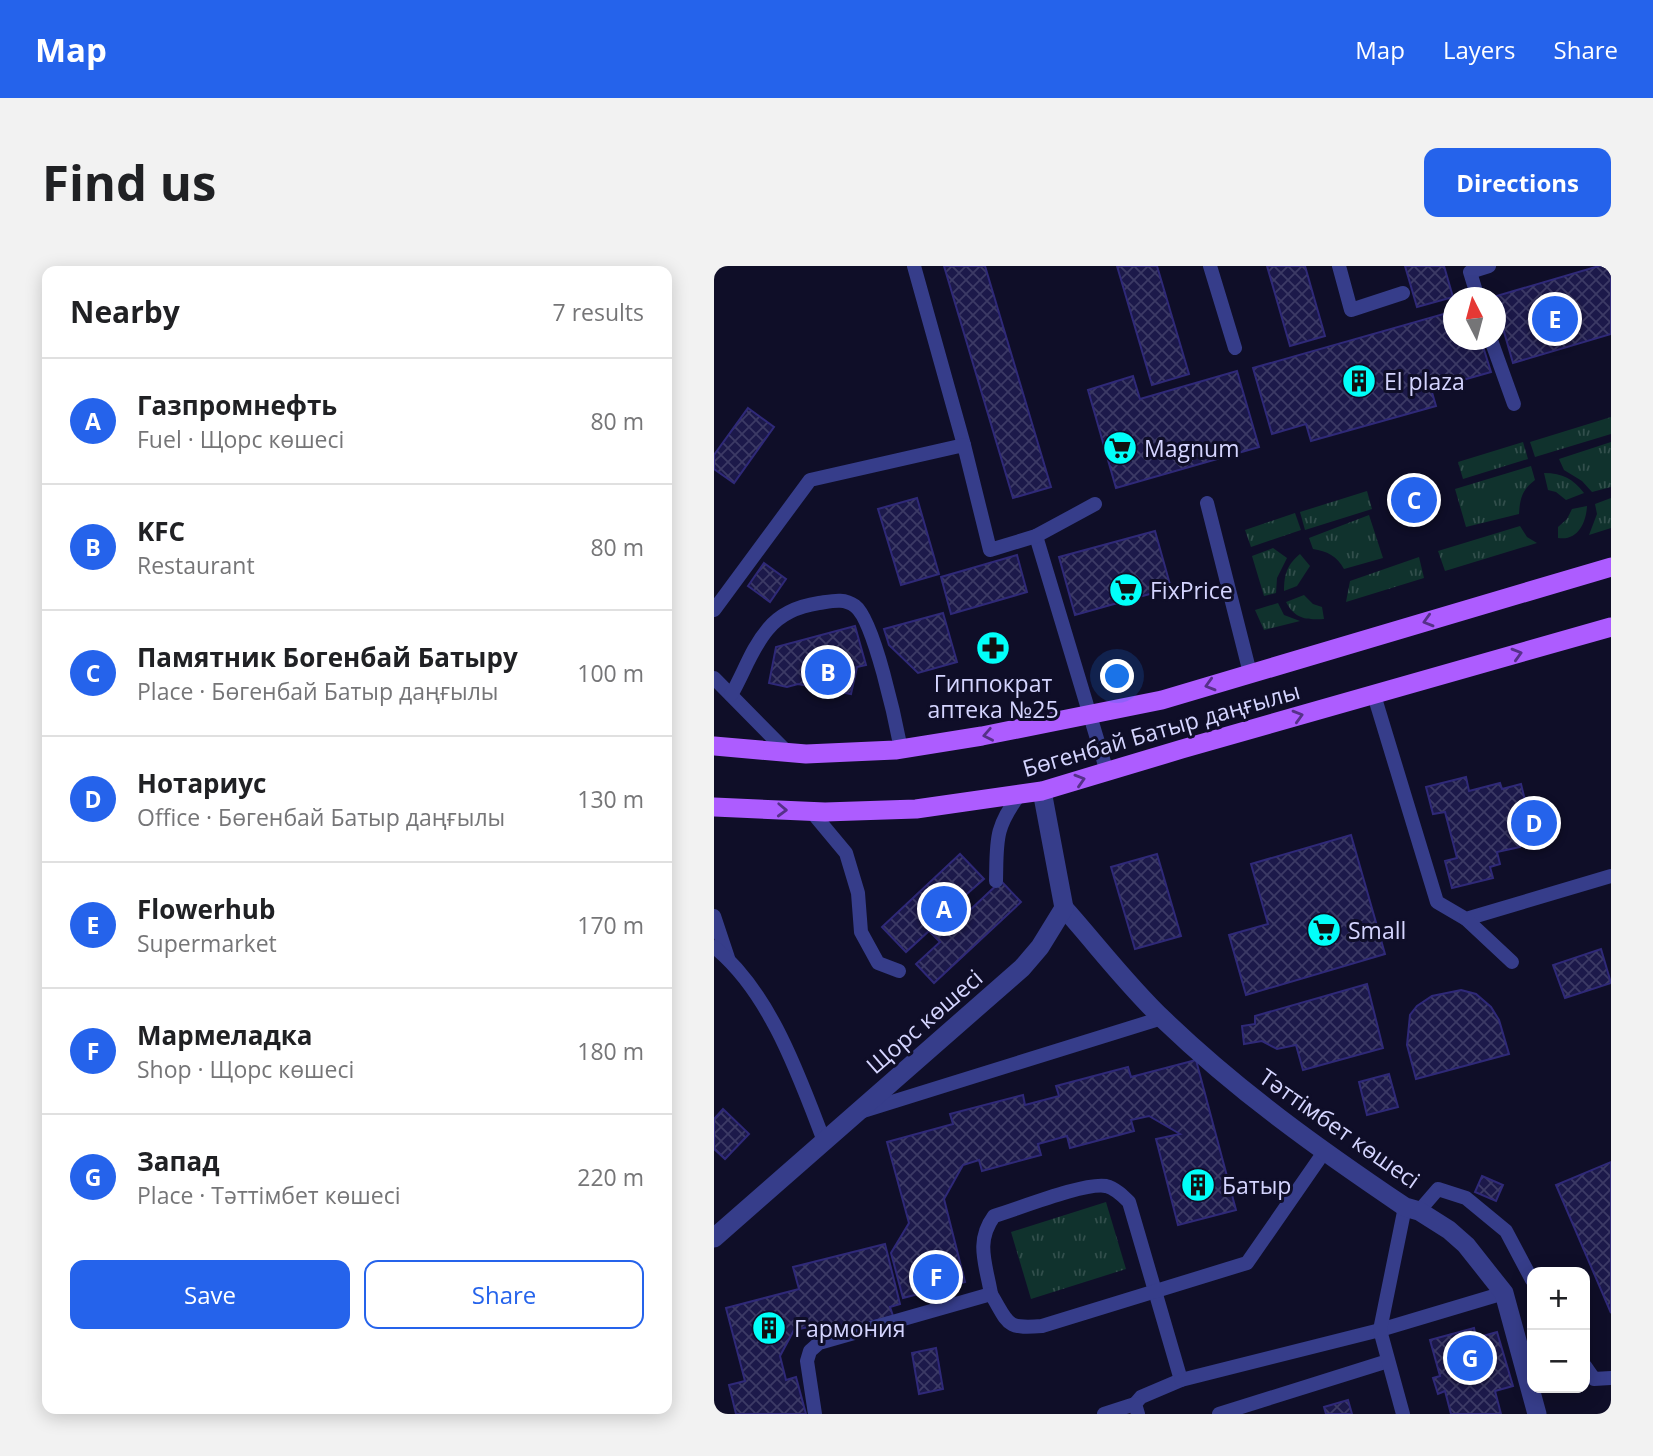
<!DOCTYPE html>
<meta charset="utf-8">
<style>
body{margin:0;font-family:"Open Sans",sans-serif;background:#f2f2f2;color:#202124}
.controls{position:absolute;right:21px;bottom:21px;display:grid;overflow:hidden;border-radius:14px;box-shadow:0 4px 18px #0003}
.controls button{width:63px;height:63px;display:grid;place-items:center;padding:0;border:0;border-bottom:2px solid #e0e0e0;background:#fff;color:#202124;font:35px sans-serif}
.compass{position:absolute;left:729px;top:21px;width:63px;height:63px;border-radius:50%;background:#fff;box-shadow:0 4px 18px #0003;rotate:354deg}
.you{position:absolute;left:404px;top:411px;width:24px;height:24px;margin:-18px;border:5px solid #fff;border-radius:50%;background:#1a73e8;box-shadow:0 0 0 10px #1a73e833}
.badge{display:grid;place-items:center;width:46px;height:46px;border-radius:50%;background:#2563eb;color:#fff;font-size:23px;font-weight:700}
.pin{position:absolute;translate:-50% -50%;border:4px solid #fff;box-shadow:0 2px 7px #0006}
.list{margin:0;padding:0;list-style:none}
h2{display:flex;justify-content:space-between;align-items:center;height:91px;margin:0;padding:0 28px;font-size:30px}
h2 small{font-size:23px;font-weight:400;color:#757577}
.list li{display:grid;grid-template-columns:46px 1fr auto;gap:21px;align-items:center;box-sizing:border-box;height:126px;padding:0 28px;border-top:2px solid #e0e0e0}
.list b{display:block;font-size:26px;white-space:nowrap}
.list p{margin:0;font-size:23px;white-space:nowrap;color:#757577}
.list em{font-size:23px;font-style:normal;color:#757577}
.actions{display:flex;gap:14px;padding:21px 28px}
.actions a{flex:1;padding:16px 0;border:2px solid #2563eb;border-radius:14px;text-align:center;font-size:24px;color:#2563eb}
.actions .main{background:#2563eb;color:#fff}
.map{position:relative;flex:none;width:897px;height:1148px;overflow:hidden;border-radius:14px}
header{display:flex;align-items:center;gap:42px;box-sizing:border-box;height:98px;padding:0 35px;background:#2563eb;color:#fff}
header strong{font-size:33px}
nav{display:flex;gap:38px;margin-inline-start:auto;font-size:24px}
.intro{display:flex;align-items:center;justify-content:space-between;box-sizing:border-box;height:168px;padding:0 42px}
h1{margin:0;font-size:49px}
.button{padding:18px 32px;border-radius:14px;background:#2563eb;color:#fff;font-size:24px;font-weight:700}
main{display:flex;gap:42px;padding:0 42px}
aside{flex:1;background:#fff;border-radius:14px;box-shadow:0 4px 18px #0003}
.map>svg:first-child{display:block}
.grass{fill:url(#grass-tufts)}
.building{fill:url(#building-cross-hatch);stroke:#2f2978;stroke-width:2}
.lines{fill:none;stroke-linecap:round;stroke-linejoin:round}
.service{stroke:#363d8a;stroke-width:14}
.minor{stroke:#363d8a;stroke-width:19}
.primary{stroke:#ad5cff;stroke-width:19}
.oneway{stroke:#563189}
.labels{text-anchor:middle;dominant-baseline:central;stroke-width:6;stroke-linejoin:round;paint-order:stroke}
.poi-label{font-size:23px;fill:#d5d5ff;stroke:#0f0e28;text-anchor:start}
.street-label{font-size:23px;fill:#d5d5ff;stroke:#0f0e28}
</style>
<header>
<strong>Map</strong>
<nav><a>Map</a><a>Layers</a><a>Share</a></nav>
</header>
<div class="intro"><h1>Find us</h1><a class="button">Directions</a></div>
<main>
<aside>
<h2>Nearby<small>7 results</small></h2>
<ul class="list">
<li><span class="badge">A</span><div><b>Газпромнефть</b><p>Fuel · Щорс көшесі</p></div><em>80 m</em></li>
<li><span class="badge">B</span><div><b>KFC</b><p>Restaurant</p></div><em>80 m</em></li>
<li><span class="badge">C</span><div><b>Памятник Богенбай Батыру</b><p>Place · Бөгенбай Батыр даңғылы</p></div><em>100 m</em></li>
<li><span class="badge">D</span><div><b>Нотариус</b><p>Office · Бөгенбай Батыр даңғылы</p></div><em>130 m</em></li>
<li><span class="badge">E</span><div><b>Flowerhub</b><p>Supermarket</p></div><em>170 m</em></li>
<li><span class="badge">F</span><div><b>Мармеладка</b><p>Shop · Щорс көшесі</p></div><em>180 m</em></li>
<li><span class="badge">G</span><div><b>Запад</b><p>Place · Тәттімбет көшесі</p></div><em>220 m</em></li>
</ul>
<div class="actions"><a class="main">Save</a><a>Share</a></div>
</aside>
<div class="map">
<svg width="897" height="1148" viewBox="0 0 897 1148">
<defs>
<pattern id="grass-tufts" width="24" height="20" patternUnits="userSpaceOnUse" patternTransform="scale(1.75)"><rect width="24" height="20" fill="#10322d"/><path d="M3 7l-1-3M5 7V3M7 7l1-3M15 17l-1-3M17 17v-4M19 17l1-3" fill="none" stroke="#324f4c"/></pattern>
<pattern id="building-cross-hatch" width="8" height="8" patternUnits="userSpaceOnUse" patternTransform="scale(1.75)"><rect width="8" height="8" fill="#1c194a"/><path d="M0 0l8 8M0 8l8-8" fill="none" stroke="#3c3a65"/></pattern>
</defs>
<rect width="100%" height="100%" fill="#0f0e28"/>
<g class="grass">
<polygon points="897,151 897,168 821,191 816,176"/>
<polygon points="809,176 814,193 749,213 744,196"/>
<polygon points="897,176 897,221 878,226 868,215 850,204 845,193"/>
<path d="M 817,200 L 821,214 C 808,224 806,232 805,248 L 752,261 L 741,223 Z"/>
<path d="M 830,207 C 849,207 859,213 870,227 L 852,234 L 842,226 L 834,224 Z"/>
<polygon points="653,225 658,243 591,264 586,246"/>
<polygon points="897,232 897,262 875,269 883,248 881,238"/>
<path d="M 873,240 C 872,257 864,275 844,272 L 844,261 L 853,253 L 858,243 Z"/>
<polygon points="581,247 587,264 537,281 531,264"/>
<path d="M 655,249 L 669,292 L 630,303 C 623,290 613,285 599,283 L 595,272 Z"/>
<polygon points="806,260 813,271 823,277 731,305 724,285"/>
<polygon points="559,282 573,292 563,312 562,327 550,330 538,290"/>
<path d="M 586,288 L 596,300 L 583,320 L 570,325 C 570,308 573,299 586,288 Z"/>
<polygon points="705,291 710,312 632,336 636,315"/>
<path d="M 590,329 L 599,338 L 608,341 L 610,353 C 592,354 581,353 572,336 Z"/>
<polygon points="564,337 570,349 586,355 550,364 541,344"/>
<polygon points="392,936 412,1003 317,1033 297,966"/>
</g>
<g class="building">
<polygon points="230,0 271,0 337,221 299,232"/>
<polygon points="403,0 443,0 475,108 438,119"/>
<polygon points="553,0 591,0 611,70 576,80"/>
<polygon points="691,0 730,0 739,31 703,41"/>
<polygon points="885,0 896,0 897,2 897,68 799,97 782,38 782,32 779,31"/>
<polygon points="740,45 740,74 767,74 777,106 717,123 722,140 597,175 592,158 558,168 539,102"/>
<polygon points="523,105 545,181 402,222 374,124 419,110 426,133"/>
<polygon points="34,142 60,161 20,217 0,203 0,189"/>
<polygon points="203,232 225,308 187,319 164,243"/>
<polygon points="441,265 457,322 361,349 345,291"/>
<polygon points="303,289 313,326 237,348 227,311"/>
<polygon points="50,297 72,313 56,336 34,320"/>
<polygon points="229,347 243,396 204,407 175,379 170,363"/>
<polygon points="141,360 152,399 143,401 137,428 84,418 73,421 55,417 62,381"/>
<polygon points="752,511 755,525 786,517 788,523 807,518 819,567 804,570 806,581 783,586 786,598 776,601 779,612 738,622 731,595 743,592 731,546 719,548 712,521"/>
<polygon points="637,569 671,688 532,729 515,669 554,658 537,598"/>
<polygon points="246,588 270,613 246,634 256,644 287,615 307,636 220,717 202,698 226,676 215,665 192,686 168,661"/>
<polygon points="443,588 467,670 421,683 397,601"/>
<polygon points="887,683 897,717 851,732 839,699"/>
<polygon points="653,718 669,782 589,804 582,779 563,783 548,775 530,778 528,760 541,758 541,750"/>
<polygon points="747,724 762,728 777,741 785,754 795,788 702,813 693,779 696,749 703,740 718,730"/>
<polygon points="482,794 522,944 464,959 442,873 466,868 435,850 417,854 420,865 356,882 353,870 324,878 327,889 268,905 265,894 249,899 230,933 251,1016 189,1032 177,987 195,957 173,876 239,858 236,848 309,829 311,839 345,830 342,820 414,801 417,811"/>
<polygon points="675,808 684,841 653,849 645,816"/>
<polygon points="9,843 35,868 11,893 0,883 0,853"/>
<polygon points="897,896 897,1047 842,919"/>
<polygon points="768,910 789,919 782,935 761,926"/>
<polygon points="171,978 186,1038 176,1041 179,1050 107,1068 105,1059 80,1064 66,1090 72,1114 82,1111 92,1148 22,1148 15,1119 31,1115 12,1042 85,1023 79,1001"/>
<polygon points="760,1062 762,1072 783,1066 799,1120 781,1125 787,1148 737,1148 731,1125 724,1128 719,1112 726,1110 716,1074"/>
<polygon points="222,1082 229,1123 205,1128 198,1087"/>
<polygon points="634,1134 638,1148 612,1148 610,1141"/>
</g>
<g class="lines">
<g class="service">
<polyline points="200,0 250,179"/>
<polyline points="496,0 521,82"/>
<polyline points="625,0 637,44 689,27"/>
<polyline points="764,32 756,6 775,0"/>
<polyline points="777,74 800,138"/>
<polyline points="493,237 536,407"/>
<polyline points="322,270 393,506"/>
<polyline points="0,344 96,214 250,179 276,284 322,270 381,238"/>
<polyline points="0,412 73,486"/>
<path d="M 17,429 C 30,407 37,383 54,363 C 67,347 85,340 105,337 C 119,335 130,332 141,340 C 160,354 182,457 187,483"/>
<polyline points="660,429 723,636 752,653 897,610"/>
<polyline points="97,545 132,587 144,627 147,666 164,697 185,705"/>
<path d="M 282,615 C 283,575 280,562 306,528"/>
<polyline points="0,650 14,692"/>
<polyline points="752,653 798,696"/>
<path d="M 0,681 C 56,726 85,810 110,875"/>
<polyline points="149,845 448,752"/>
<polyline points="705,945 724,923 752,932 792,965 818,1014"/>
<path d="M 277,1028 C 272,998 261,976 280,950 C 304,943 371,916 392,920 C 401,922 409,930 415,936 L 467,1114 L 427,1131 L 421,1138 L 424,1148"/>
<polyline points="871,1100 880,1113 897,1112"/>
<polyline points="467,1114 666,1064 790,1027"/>
<path d="M 101,1148 L 93,1095 L 96,1085 L 105,1077 L 277,1028 C 295,1058 291,1063 328,1060 L 533,997 L 610,886"/>
<polyline points="390,1148 421,1138"/>
<polyline points="505,1148 674,1095"/>
<polyline points="689,1148 666,1064 691,941"/>
</g>
<g class="minor">
<path d="M 350,642 C 383,679 414,720 450,754 C 525,826 605,883 691,941 L 705,945 L 735,964 L 752,979 L 790,1027 L 823,1148"/>
<polyline points="0,972 308,702 326,681 350,642 328,525"/>
</g>
<g class="primary">
<polyline points="0,480 92,488 181,484 268,470 448,434 897,301"/>
<polyline points="0,541 111,546 202,543 328,525 468,483 897,361"/>
</g>
</g>
<defs><path id="oneway-chevron" d="M-2-3.5L2.5 0L-2 3.5" fill="none" stroke-width="1.6" stroke-linecap="round" stroke-linejoin="round" transform="scale(1.75)"/></defs>
<g class="oneway">
<use href="#oneway-chevron" transform="translate(714 355) rotate(164)"/>
<use href="#oneway-chevron" transform="translate(803 388) rotate(-16)"/>
<use href="#oneway-chevron" transform="translate(496 419) rotate(164)"/>
<use href="#oneway-chevron" transform="translate(584 450) rotate(-16)"/>
<use href="#oneway-chevron" transform="translate(274 469) rotate(169)"/>
<use href="#oneway-chevron" transform="translate(366 514) rotate(-17)"/>
<use href="#oneway-chevron" transform="translate(68 544) rotate(2)"/>
</g>
<defs>
<g id="building-disc" transform="scale(1.75)"><circle r="9.5" fill="#01fff9" stroke="#0f0e28"/><path d="M-4-6H4V6H1V3H-1V6H-4ZM-2.5-4.3h1.7v1.8h-1.7ZM.8-4.3h1.7v1.8H.8ZM-2.5-1h1.7V.8h-1.7ZM.8-1h1.7V.8H.8Z" fill="#111"/></g>
<g id="supermarket-disc" transform="scale(1.75)"><circle r="9.5" fill="#01fff9" stroke="#0f0e28"/><path d="M-6-5.5h2.5l.6 2H6L4.5 2H-2.5L-4.4-4H-6ZM-1.5 3.2a1.3 1.3 0 1 0 .1 0ZM3 3.2a1.3 1.3 0 1 0 .1 0Z" fill="#111"/></g>
<g id="pharmacy-disc" transform="scale(1.75)"><circle r="9.5" fill="#01fff9" stroke="#0f0e28"/><path d="M-2-6h4v4h4v4h-4v4h-4v-4h-4v-4h4Z" fill="#111"/></g>
</defs>
<g fill-rule="evenodd">
<use href="#building-disc" x="645" y="115"/>
<use href="#supermarket-disc" x="406" y="182"/>
<use href="#supermarket-disc" x="412" y="324"/>
<use href="#pharmacy-disc" x="279" y="382"/>
<use href="#supermarket-disc" x="610" y="664"/>
<use href="#building-disc" x="484" y="919"/>
<use href="#building-disc" x="55" y="1062"/>
</g>
<g class="labels">
<g class="poi-label">
<text x="670" y="115">El plaza</text>
<text x="430" y="182">Magnum</text>
<text x="436" y="324">FixPrice</text>
<text x="279" y="417" text-anchor="middle">Гиппократ<tspan x="279" dy="26">аптека №25</tspan></text>
<text x="634" y="664">Small</text>
<text x="508" y="919">Батыр</text>
<text x="80" y="1062">Гармония</text>
</g>
<g class="street-label">
<text transform="translate(447 463) rotate(-16)">Бөгенбай Батыр даңғылы</text>
<text transform="translate(210 755) rotate(-41)">Щорс көшесі</text>
<text transform="translate(626 862) rotate(35)">Тәттімбет көшесі</text>
</g>
</g>
</svg>
<div class="controls">
<button>+</button>
<button>−</button>
</div>
<svg class="compass" viewBox="-18 -18 36 36"><path d="M0-13l5 13h-10z" fill="#e53935"/><path d="M0 13l5-13h-10z" fill="#757577"/></svg>
<div class="you"></div>
<div class="pin badge" style="left:230px;top:643px">A</div>
<div class="pin badge" style="left:114px;top:406px">B</div>
<div class="pin badge" style="left:700px;top:234px">C</div>
<div class="pin badge" style="left:820px;top:557px">D</div>
<div class="pin badge" style="left:841px;top:53px">E</div>
<div class="pin badge" style="left:222px;top:1011px">F</div>
<div class="pin badge" style="left:756px;top:1092px">G</div>
</div>
</main>
